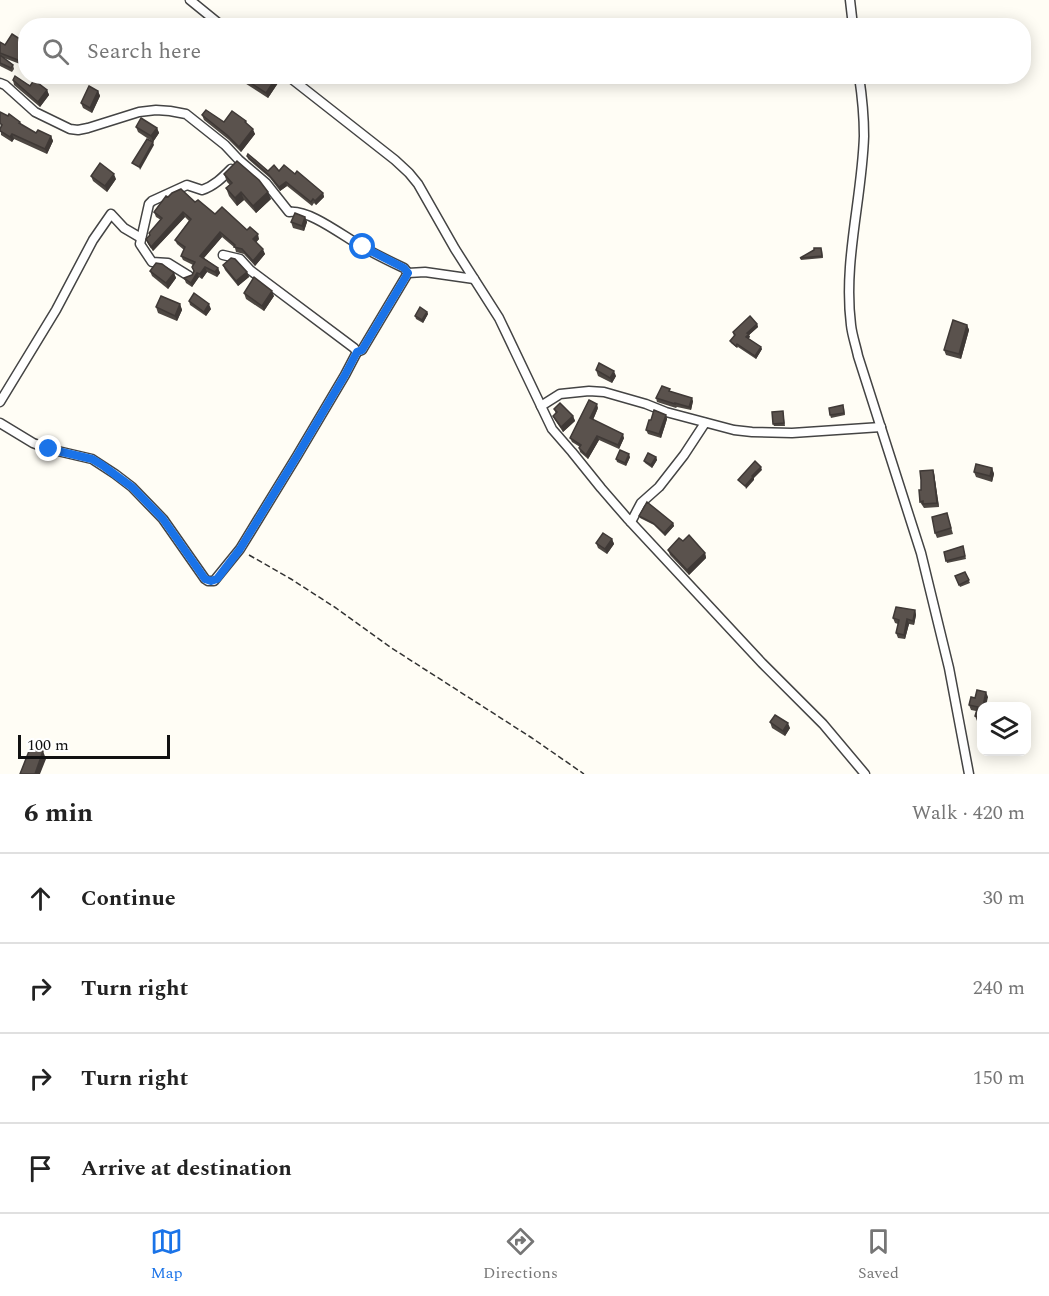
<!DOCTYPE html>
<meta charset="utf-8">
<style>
body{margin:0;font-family:Spectral,serif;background:#f2f2f2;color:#222}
.controls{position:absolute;right:18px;bottom:18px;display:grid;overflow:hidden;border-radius:12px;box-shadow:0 3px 15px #0003}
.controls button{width:54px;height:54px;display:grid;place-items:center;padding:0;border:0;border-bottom:2px solid #e0e0e0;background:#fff;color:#222;font:30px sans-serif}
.scale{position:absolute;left:18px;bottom:15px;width:152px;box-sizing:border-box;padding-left:6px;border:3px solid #111;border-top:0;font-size:16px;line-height:21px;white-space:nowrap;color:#111;-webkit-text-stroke:4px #fff;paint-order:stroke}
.stop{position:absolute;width:18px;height:18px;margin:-14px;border:4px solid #1a73e8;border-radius:50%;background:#fff}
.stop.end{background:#1a73e8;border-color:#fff;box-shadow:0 2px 6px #0008}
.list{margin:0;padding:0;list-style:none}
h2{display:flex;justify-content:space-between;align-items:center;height:78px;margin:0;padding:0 24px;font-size:26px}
h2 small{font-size:20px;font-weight:400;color:#767676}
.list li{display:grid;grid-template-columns:39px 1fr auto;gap:18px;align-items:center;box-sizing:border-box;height:90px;padding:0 24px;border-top:2px solid #e0e0e0}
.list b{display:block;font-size:22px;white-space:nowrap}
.list em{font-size:20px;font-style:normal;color:#767676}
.icon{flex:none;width:33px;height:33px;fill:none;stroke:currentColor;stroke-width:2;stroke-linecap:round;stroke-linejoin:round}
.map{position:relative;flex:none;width:1049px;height:774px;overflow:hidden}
.search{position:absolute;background:#fff;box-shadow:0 3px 15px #0003;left:18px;right:18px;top:18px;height:66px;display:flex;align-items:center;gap:15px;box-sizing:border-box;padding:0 21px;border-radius:24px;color:#767676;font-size:22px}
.sheet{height:438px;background:#fff}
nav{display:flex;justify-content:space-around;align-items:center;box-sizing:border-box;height:84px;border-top:2px solid #e0e0e0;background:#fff;font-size:16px;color:#767676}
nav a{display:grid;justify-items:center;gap:3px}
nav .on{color:#1a73e8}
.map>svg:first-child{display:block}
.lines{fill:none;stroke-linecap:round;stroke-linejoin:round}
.street-casing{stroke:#444;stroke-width:11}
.path{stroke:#333;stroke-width:1.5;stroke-dasharray:6 3;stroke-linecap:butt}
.street{stroke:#fff;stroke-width:8}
.wall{fill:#4d4742}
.shaded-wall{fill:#3f3936}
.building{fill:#5a524d;stroke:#3f3936;stroke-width:1.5}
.route{stroke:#1a73e8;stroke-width:8}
</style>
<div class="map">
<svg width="1049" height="774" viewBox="0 0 1049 774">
<rect width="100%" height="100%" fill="#fffdf5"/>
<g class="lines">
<g class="street-casing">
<g id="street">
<polyline points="190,0 222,26"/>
<polyline points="850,0 853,26"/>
<polyline points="288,76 395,160 409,173 418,184 455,249 499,318 552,429 572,452 601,488 627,518 762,663 823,724 865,774"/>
<path d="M 859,76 C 862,96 864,116 864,136 C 862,199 843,262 851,325 C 852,335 856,346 858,356 L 921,553 L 949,668 L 969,774"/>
<path d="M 0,83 L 5,85 L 35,112 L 70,129 L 78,130 L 88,128 L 139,112 L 156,110 L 170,111 L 186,114 L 225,145 L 239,160 L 266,183 L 289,212 C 309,209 343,236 361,246 C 375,254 389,261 404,268 L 408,273 L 425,272 L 474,279"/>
<polyline points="223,255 240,259 250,270 354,348 357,352 362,350 408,273"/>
<path d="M 189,276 L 168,263 L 152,262 L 140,244 L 149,204 L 152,201 L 187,185 L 202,190 C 214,186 222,178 231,169"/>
<polyline points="0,402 56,310 93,240 111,214 124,228 141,238"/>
<polyline points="541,406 560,394 589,391 604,392 646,404 666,412 734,430 752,432 792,433 881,427"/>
<polyline points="0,423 33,443 49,449 92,459 115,474 132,487 163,519 205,579 208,581 214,581 240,549 297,456 345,375 357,352"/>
<polyline points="631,522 641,503 659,487 684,455 705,423"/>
</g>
</g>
<polyline class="path" points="249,555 291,579 336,608 390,647 532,738 584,774"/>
<use href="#street" class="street"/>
</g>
<g class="wall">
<polygon points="0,42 5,45 26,43 26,54 20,64 4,58 13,65 14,69 12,72 0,66"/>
<polygon points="238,76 274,76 276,78 278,83 268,98 240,80"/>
<polygon points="13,80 47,90 49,95 40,107 14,85"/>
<polygon points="98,91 100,96 92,113 83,108 81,103"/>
<polygon points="0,112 20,122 21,125 36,133 51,136 53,141 47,154 14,139 12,142 1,135"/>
<polygon points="202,115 224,122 246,121 247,124 255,134 241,152 229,140 204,120"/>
<polygon points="136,127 157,128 159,133 153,142 138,132"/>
<polygon points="247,156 268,171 279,171 295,174 323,193 324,197 316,205 314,203 312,206 287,186 280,191 270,178 248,159"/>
<polygon points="224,174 271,199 256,213 244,200 237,206 229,196 226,188 230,185 227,182"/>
<polygon points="91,176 116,179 107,192 93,181"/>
<polygon points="168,197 195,202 215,214 247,230 259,239 256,242 265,254 255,266 244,254 236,252 235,248 222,237 204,258 218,268 220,273 217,277 207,272 202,279 199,277 192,287 186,283 184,278 192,275 194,271 193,265 183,260 181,256 184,250 177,244 175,240 189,221 185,217 153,251 148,244 146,239 150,235 149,233 161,220 156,217 154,212"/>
<polygon points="305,217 307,222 304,231 293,228 291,222"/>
<polygon points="822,250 823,258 801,260 800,258"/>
<polygon points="223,265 247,272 249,277 238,286 225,270"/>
<polygon points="150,271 174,273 176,278 168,289 152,276"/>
<polygon points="244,293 274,296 264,311 246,299"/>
<polygon points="189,301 211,309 206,316 190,305"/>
<polygon points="180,304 182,310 177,321 158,313 156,307"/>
<polygon points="427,312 428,314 423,323 416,319 415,316"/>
<polygon points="757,324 758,327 749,335 750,337 748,338 762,349 756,359 738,347 737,348 731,343 730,341 734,336 733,332"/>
<polygon points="967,325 969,330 961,359 946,355 944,350"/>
<polygon points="596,370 616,376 612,383 598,376"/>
<polygon points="671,392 693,401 691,410 677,407 676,408 657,402 656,398"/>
<polygon points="598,408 593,420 624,438 619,449 599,440 588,459 580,452 579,448 580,447 572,442 570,438"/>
<polygon points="844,408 845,415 831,418 830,415"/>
<polygon points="554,409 573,416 575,421 563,432 555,420 553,416 556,414"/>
<polygon points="783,411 785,426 774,426 773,424"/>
<polygon points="666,415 667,419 661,438 648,434 646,430 651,420"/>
<polygon points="630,457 626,466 617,462 616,459"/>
<polygon points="656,457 657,460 652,468 645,463 644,461"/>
<polygon points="992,468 994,474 992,482 976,477 974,472"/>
<polygon points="933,470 934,473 939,507 924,508 920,502 921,490"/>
<polygon points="947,513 953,534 937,538 935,533"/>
<polygon points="639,516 673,523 674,526 665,536 654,525 640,518"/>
<polygon points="612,539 614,544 607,554 598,548 596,543"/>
<polygon points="683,541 705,553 706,558 689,575 670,555 668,550"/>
<polygon points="963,546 966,559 947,563 944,552"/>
<polygon points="965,572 970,583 960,587 955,576"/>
<polygon points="915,610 916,615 914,625 909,624 905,639 898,638 896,633 898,624 895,623 893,618"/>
<polygon points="988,697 981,706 981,722 977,721 975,716 976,711 971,710 969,705 975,698"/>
<polygon points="770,722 790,728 785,736 772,728"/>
</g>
<g class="shaded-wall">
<polygon points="26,47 26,54 20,64 18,60"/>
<polygon points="276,78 278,83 268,98 266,93"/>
<polygon points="47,90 49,95 40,107 38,102"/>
<polygon points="98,91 100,96 92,113 90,108"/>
<polygon points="157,128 159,133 153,142 151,136"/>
<polygon points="253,129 255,134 241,152 239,147"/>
<polygon points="12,134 14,139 12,142 10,137"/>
<polygon points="51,136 53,141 47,154 45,149"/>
<polygon points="153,142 154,145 140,170 139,167"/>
<polygon points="114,174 116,179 107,192 105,186"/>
<polygon points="286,182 287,186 280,191 279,187"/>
<polygon points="241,192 244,200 237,206 235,198"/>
<polygon points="268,192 271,199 256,213 253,206"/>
<polygon points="323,193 324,197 316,205 315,201"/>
<polygon points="183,212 185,217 153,251 151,247"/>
<polygon points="305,217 307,222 304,231 302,226"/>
<polygon points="220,232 222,237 202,260 200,256"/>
<polygon points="258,234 259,239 255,244 253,239"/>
<polygon points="263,249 265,254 255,266 253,261"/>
<polygon points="205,267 207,272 202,279 200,274"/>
<polygon points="218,268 220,273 217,277 215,272"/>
<polygon points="247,272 249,277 238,286 236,281"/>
<polygon points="174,273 176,278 168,289 166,283"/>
<polygon points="197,273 199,277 192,287 191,283"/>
<polygon points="272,291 274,296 264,311 262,306"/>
<polygon points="180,304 182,310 177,321 175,316"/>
<polygon points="209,304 211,309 206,316 204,312"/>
<polygon points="427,312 428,314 423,323 422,320"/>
<polygon points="757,324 758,327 749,335 750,337 747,340 746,337 747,333"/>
<polygon points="967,325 969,330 961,359 959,354"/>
<polygon points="761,347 762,349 756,359 755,356"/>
<polygon points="614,371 616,376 612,383 610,378"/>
<polygon points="692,398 693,401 691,410 689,407"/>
<polygon points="597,404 598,408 592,422 590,418"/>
<polygon points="666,415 667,419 661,438 659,434"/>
<polygon points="573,416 575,421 563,432 561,427"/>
<polygon points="623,434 624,438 619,449 618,445"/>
<polygon points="597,436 599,440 588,459 586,455"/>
<polygon points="629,454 630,457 626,466 625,463"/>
<polygon points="656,457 657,460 652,468 651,465"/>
<polygon points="761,467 762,470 754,478 754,480 746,489 745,486 752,476"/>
<polygon points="992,468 994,474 992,482 990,476"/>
<polygon points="933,470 934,473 939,507 937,503"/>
<polygon points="673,523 674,526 665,536 664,533"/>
<polygon points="612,539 614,544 607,554 605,549"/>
<polygon points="705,553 706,558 689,575 687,570"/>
<polygon points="915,610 916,615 914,625 913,621"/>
<polygon points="907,619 909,624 905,639 904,635"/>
<polygon points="986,692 988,697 986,706 983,706"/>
<polygon points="788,723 790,728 785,736 783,731"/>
<polygon points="43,751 46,759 40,774 35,774"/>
</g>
<g class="building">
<polygon points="12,34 26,43 26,47 18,60 0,53 0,42 5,45"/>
<polygon points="0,55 13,65 11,68 0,63"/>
<polygon points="15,76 30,86 34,80 47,90 38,102 13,80"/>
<polygon points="240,76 274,76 276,78 266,93"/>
<polygon points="89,86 98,91 90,108 81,103"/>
<polygon points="206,110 224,122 232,111 246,121 245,122 253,129 239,147 227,135 202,115"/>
<polygon points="0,112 8,116 9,114 20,122 19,123 36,133 38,130 51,136 45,149 12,134 10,137 0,131 0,129 2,125 0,123"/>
<polygon points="141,118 157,128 151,136 136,127"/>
<polygon points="147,139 153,142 139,167 132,163"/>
<polygon points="248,154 268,171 274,165 279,171 284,165 295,174 297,171 323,193 315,201 313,199 311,202 286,182 279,187 269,175 247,156"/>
<polygon points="237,161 259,180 268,192 253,206 241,192 235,198 226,188 232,183 224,174"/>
<polygon points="100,163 114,174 105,186 91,176"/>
<polygon points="181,189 195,202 198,200 215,214 222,207 247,230 250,227 258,234 253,239 263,249 253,261 242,249 234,247 235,245 220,232 200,256 218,268 215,272 205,267 200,274 197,273 191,283 184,278 192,275 194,271 192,267 195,262 181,256 185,247 175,240 191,219 183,212 151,247 146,239 150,235 149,233 162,218 154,212 166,196 168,197 172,193"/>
<polygon points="295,213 305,217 302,226 291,222"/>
<polygon points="814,248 821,248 822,256 800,258 814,250"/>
<polygon points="231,258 235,259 247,272 236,281 223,265"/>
<polygon points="156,263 162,264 174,273 166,283 150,271"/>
<polygon points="254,277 272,291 262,306 244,293"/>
<polygon points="194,293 209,304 204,312 189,301"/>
<polygon points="161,296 180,304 175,316 156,307"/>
<polygon points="420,307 427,312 422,320 415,316"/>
<polygon points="750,316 757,324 747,333 749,334 746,337 761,347 755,356 737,344 736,346 730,341 735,335 733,332"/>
<polygon points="953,320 967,325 959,354 944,350"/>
<polygon points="599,363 614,371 610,378 596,370"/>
<polygon points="662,386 670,389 669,391 692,398 689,407 675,403 675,404 656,398"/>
<polygon points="589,400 597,404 590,418 623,434 618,445 597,436 586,455 579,448 581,445 570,438"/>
<polygon points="560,403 573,416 561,427 553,416 557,412 554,409"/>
<polygon points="843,405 844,413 830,415 829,408"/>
<polygon points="654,410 666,415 659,434 646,430 649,420 651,420"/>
<polygon points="783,411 784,423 773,424 772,412"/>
<polygon points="620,450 629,454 625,463 616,459"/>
<polygon points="648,453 656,457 651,465 644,461"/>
<polygon points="755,461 761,467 752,476 753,477 745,486 738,480"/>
<polygon points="976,464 992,468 990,476 974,472"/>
<polygon points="933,470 937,503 923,504 923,501 920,502 919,490 921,490 921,480 920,471"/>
<polygon points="647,502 673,523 664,533 653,523 639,516"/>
<polygon points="947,513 951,528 935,533 932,517"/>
<polygon points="603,533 612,539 605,549 596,543"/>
<polygon points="689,535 705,553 687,570 668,550 679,538 683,541"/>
<polygon points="963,546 965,556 946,561 944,552"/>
<polygon points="965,572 969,580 959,585 955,576"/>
<polygon points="896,607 915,610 913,621 907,619 904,635 896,633 899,620 893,618"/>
<polygon points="977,690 986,692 983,706 981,706 981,718 975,716 978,707 969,705 971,697 975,698"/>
<polygon points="775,715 788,723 783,731 770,722"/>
<polygon points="31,746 43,751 35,774 20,774"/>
</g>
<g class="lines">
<polyline class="route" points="49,449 92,459 102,465 132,487 163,519 205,579 211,581 217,579 240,549 297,456 345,375 357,352 362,350 408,273 404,268 363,247"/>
</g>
</svg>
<div class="controls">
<button><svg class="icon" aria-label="layers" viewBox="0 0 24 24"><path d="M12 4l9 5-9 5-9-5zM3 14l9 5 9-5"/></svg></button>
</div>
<div class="scale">100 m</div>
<div class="stop" style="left:363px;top:247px"></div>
<div class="stop end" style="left:49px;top:449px"></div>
<div class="search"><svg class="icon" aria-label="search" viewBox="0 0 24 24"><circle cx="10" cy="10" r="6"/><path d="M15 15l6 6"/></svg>Search here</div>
</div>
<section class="sheet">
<h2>6 min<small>Walk · 420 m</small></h2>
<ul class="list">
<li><svg class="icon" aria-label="ahead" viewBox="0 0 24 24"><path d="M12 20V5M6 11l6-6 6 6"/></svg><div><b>Continue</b></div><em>30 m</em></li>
<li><svg class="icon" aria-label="right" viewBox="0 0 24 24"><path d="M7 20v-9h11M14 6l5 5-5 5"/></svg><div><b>Turn right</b></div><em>240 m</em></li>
<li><svg class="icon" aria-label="right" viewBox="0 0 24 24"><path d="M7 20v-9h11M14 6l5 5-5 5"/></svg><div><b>Turn right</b></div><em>150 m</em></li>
<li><svg class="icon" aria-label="arrive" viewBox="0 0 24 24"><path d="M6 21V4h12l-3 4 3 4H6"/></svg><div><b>Arrive at destination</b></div></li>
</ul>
</section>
<nav>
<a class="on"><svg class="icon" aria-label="map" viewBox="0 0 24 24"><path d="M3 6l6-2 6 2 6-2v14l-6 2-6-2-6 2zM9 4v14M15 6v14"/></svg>Map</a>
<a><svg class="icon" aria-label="directions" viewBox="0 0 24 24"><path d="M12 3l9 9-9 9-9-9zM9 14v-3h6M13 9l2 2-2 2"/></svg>Directions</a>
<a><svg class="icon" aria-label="saved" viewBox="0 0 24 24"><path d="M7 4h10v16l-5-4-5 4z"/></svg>Saved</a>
</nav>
